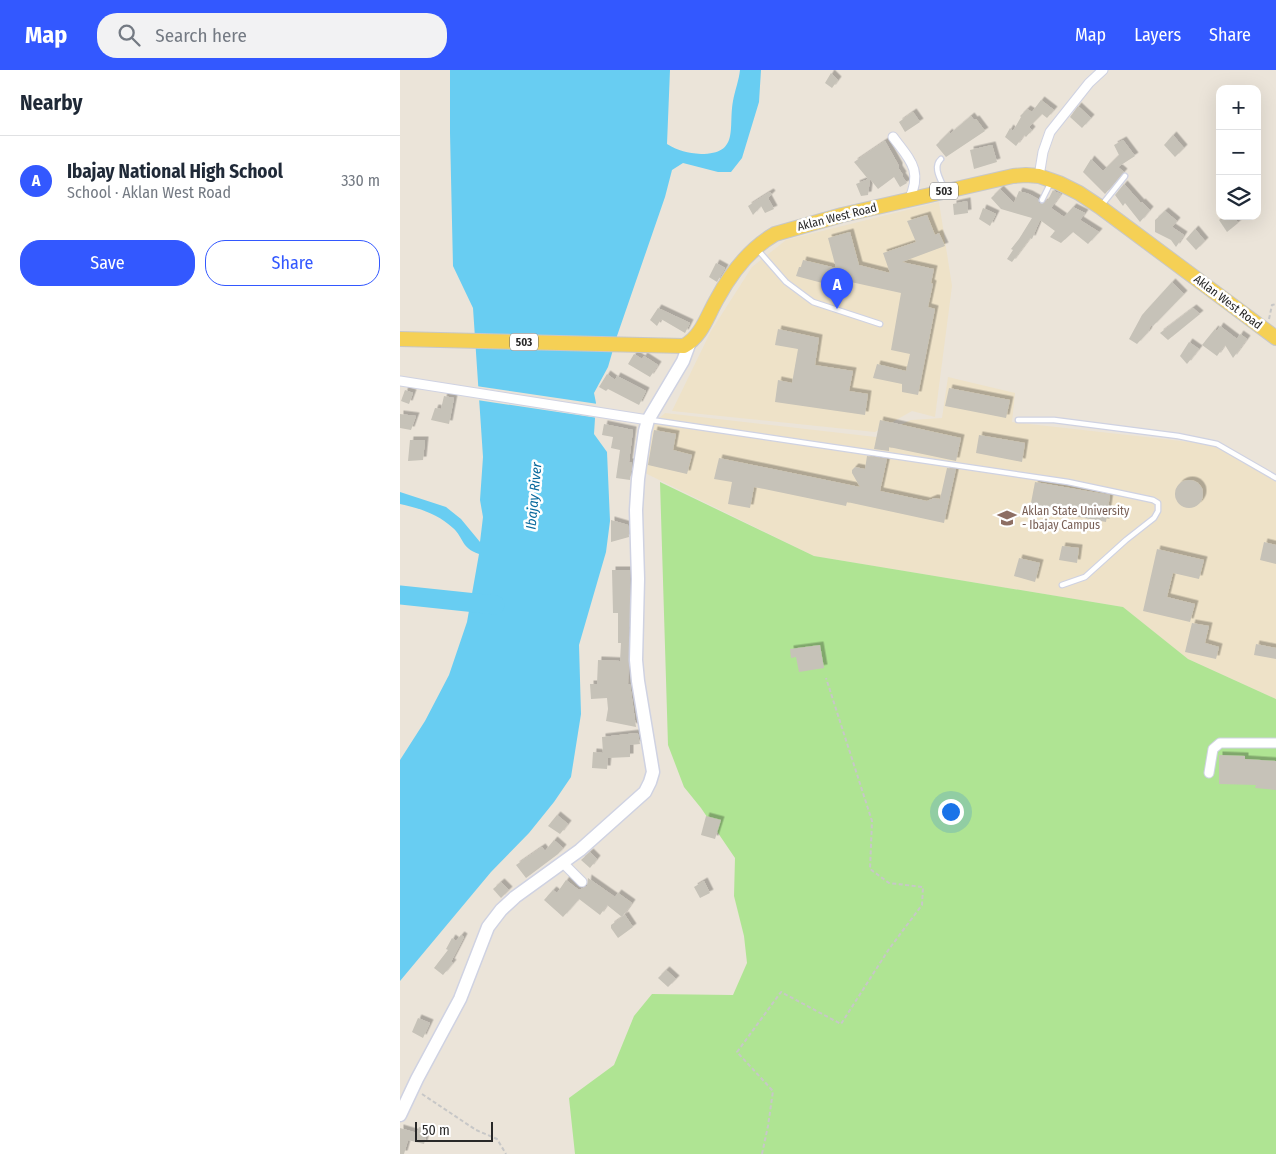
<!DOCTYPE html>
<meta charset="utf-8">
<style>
body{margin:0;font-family:"Fira Sans Condensed",sans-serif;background:#f2f2f3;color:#1f2937}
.controls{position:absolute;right:15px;top:15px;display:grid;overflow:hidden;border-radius:10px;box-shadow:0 5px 20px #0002}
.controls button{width:45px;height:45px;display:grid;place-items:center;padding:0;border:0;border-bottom:1px solid #e0e1e3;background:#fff;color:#1f2937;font:25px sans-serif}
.scale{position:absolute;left:15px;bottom:12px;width:78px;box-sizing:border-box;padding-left:5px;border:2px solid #282828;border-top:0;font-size:14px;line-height:18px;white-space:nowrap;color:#282828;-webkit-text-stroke:4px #fff;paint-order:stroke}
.you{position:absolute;left:550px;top:741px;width:18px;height:18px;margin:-12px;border:4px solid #fff;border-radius:50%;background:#1a73e8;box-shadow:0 0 0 8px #1a73e833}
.badge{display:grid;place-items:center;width:32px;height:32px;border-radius:50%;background:#3358ff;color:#fff;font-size:16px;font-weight:700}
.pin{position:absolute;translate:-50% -41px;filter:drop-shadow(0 1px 2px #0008)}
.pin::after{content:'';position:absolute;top:26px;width:18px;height:15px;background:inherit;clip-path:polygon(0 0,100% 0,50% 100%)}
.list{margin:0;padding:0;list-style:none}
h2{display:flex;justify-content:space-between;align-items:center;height:65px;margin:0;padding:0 20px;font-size:21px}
h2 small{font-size:16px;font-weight:400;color:#747a83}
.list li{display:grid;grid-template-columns:32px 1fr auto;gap:15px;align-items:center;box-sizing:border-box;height:90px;padding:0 20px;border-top:1px solid #e0e1e3}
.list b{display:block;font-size:19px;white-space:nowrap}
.list p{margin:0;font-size:16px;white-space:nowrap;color:#747a83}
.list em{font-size:16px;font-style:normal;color:#747a83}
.actions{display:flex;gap:10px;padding:15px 20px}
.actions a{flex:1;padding:11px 0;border:1px solid #3358ff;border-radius:20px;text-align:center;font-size:18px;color:#3358ff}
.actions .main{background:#3358ff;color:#fff}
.icon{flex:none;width:28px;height:28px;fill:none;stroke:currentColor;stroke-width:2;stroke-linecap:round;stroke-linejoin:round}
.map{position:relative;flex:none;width:876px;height:1084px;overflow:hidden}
header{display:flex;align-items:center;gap:30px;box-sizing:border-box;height:70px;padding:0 25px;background:#3358ff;color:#fff}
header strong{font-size:24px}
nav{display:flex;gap:28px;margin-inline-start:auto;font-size:18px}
.search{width:350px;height:45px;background:#f2f2f3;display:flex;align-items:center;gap:12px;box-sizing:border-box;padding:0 18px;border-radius:20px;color:#747a83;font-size:19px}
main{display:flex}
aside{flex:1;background:#fff}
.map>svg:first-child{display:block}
.education{fill:#eee2c8}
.green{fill:#afe493}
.water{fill:#68cdf2}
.pier{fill:#ebe4d9}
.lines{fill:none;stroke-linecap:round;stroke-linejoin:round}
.river{stroke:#68cdf2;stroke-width:19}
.building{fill:#c6c2b8;filter:url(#shadow)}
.lane-casing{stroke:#cfd2e2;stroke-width:7}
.street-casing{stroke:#cfd2e2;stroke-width:11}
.secondary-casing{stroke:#cfd2e2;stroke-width:15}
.primary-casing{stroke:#c7c7c7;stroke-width:16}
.path{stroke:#c7c7c7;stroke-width:2;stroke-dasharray:4 2.5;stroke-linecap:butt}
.lane{stroke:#fff;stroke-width:4.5}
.street{stroke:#fff;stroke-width:9}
.secondary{stroke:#fff;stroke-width:12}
.primary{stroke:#f5d055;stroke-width:14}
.labels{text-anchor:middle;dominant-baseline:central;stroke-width:5;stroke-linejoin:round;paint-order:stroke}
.shield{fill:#fff;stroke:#686868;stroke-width:1}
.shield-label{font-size:11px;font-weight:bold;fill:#282828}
.street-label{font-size:12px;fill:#282828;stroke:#fff}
.education-label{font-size:12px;fill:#785e54;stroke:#fff;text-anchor:start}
.water-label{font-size:14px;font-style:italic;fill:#09699c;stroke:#fff}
</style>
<header>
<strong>Map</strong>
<div class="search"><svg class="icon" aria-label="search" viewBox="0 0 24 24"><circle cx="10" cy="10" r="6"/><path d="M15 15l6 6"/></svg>Search here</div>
<nav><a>Map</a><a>Layers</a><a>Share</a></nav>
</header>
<main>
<aside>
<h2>Nearby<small></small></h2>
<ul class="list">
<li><span class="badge">A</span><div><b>Ibajay National High School</b><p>School · Aklan West Road</p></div><em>330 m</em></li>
</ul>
<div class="actions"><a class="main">Save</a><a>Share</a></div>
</aside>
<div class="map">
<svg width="876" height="1084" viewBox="0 0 876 1084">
<defs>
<filter id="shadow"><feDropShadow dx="3.5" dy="-3.5" stdDeviation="0" flood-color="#0004"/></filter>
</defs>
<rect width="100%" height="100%" fill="#ebe4d9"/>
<g class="education">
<polygon points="539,132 552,216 535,347 512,341 475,362 272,341 311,261 352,197 386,170"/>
<polygon points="548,307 615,323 612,352 817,375 876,411 876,629 788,589 723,537 414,486 243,402 252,355 265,343 476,367 511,350 542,348"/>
</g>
<polygon class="green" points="260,412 414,486 723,537 788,589 876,629 876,1084 175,1084 169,1028 214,995 234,946 252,924 333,925 347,893 344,866 334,826 335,788 301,738 284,717 268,675"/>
<path class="water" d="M 50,0 L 270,0 L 267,74 C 279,81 287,83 301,84 C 340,84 328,58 333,31 C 335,20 339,10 340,0 L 361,0 L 359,32 L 342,88 L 331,102 L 318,102 L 283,93 L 272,100 L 265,127 L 217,266 L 208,297 L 194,323 L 196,333 L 194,364 L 207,382 L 210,451 L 206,482 L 179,575 L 181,644 L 171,707 L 154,732 L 129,763 L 91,802 L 0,911 L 0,690 L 25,651 L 49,605 L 67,552 L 79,484 C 61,478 64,468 53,458 C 38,444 19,438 0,434 L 0,422 L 46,437 L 61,449 L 80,472 L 83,447 L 80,430 L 83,387 L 73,238 L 53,196 L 50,63 Z"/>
<polygon class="pier" points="76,316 198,334 198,348 77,330"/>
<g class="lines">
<polyline class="river" points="0,525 95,535"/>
</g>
<g class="building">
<polygon points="431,3 438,10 432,18 425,13"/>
<polygon points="641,30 654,40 647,48 642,44 629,57 632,60 626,67 624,65 616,76 605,67 610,58 613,61 621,47 620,46 627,39 632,42"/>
<polygon points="678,36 691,48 682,58 670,47"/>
<polygon points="513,42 520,52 505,62 499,52"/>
<polygon points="571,46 574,50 576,49 585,61 546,87 536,75 549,62 550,64"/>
<polygon points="773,65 784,78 775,87 764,75"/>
<polygon points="723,70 735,86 718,97 724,102 705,124 683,102 691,89 703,101 719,85 714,75"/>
<polygon points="485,71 499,96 499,99 503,105 502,106 507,113 500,117 494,107 478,119 470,109 468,125 461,126 456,114 468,109 454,92"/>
<polygon points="592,75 597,92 574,99 570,80"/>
<polygon points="724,114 741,133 742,132 750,140 740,152 725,133 723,136 715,125"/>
<polygon points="600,119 614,133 619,121 629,124 638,129 639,133 642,134 648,130 653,120 654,121 661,124 651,138 664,147 673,137 685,143 680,150 699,162 688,174 673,162 661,173 650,167 655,161 640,150 632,169 630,168 612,192 607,189 613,180 611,179 619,169 632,148 601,139 591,128"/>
<polygon points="370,122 372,124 368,128 374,139 365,143 361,136 353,145 348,136"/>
<polygon points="567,131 568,143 554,145 553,134"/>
<polygon points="583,138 596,144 590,156 579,149"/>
<polygon points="765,141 777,151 772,157 784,165 776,177 771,170 755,162 755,150"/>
<polygon points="527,145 535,165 539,163 545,176 502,192 534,199 531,213 533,214 528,237 535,239 518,325 502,322 502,314 473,308 477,294 506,301 510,284 491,280 501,223 428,207 426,214 396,206 399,197 401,197 403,190 436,198 428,168 450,162 459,195 490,203 483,183 516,172 507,151"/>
<polygon points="824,146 834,146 838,153 827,162 819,150"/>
<polygon points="795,159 805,171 796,180 786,169"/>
<polygon points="316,193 325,198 317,212 309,207"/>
<polygon points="772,212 784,224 753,256 751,255 748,262 737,274 729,269 742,245"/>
<polygon points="258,238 290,253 285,263 261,249 257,256 250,250"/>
<polygon points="793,238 800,244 768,270 760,263"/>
<polygon points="820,256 837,269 840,264 847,269 833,288 825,275 817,286 802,275 815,259 817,261"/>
<polygon points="378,259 419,268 415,295 453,301 449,321 468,324 465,345 375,332 378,310 392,313 398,279 375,275"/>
<polygon points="789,272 799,279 787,294 780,286"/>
<polygon points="234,284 242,289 244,286 258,295 250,307 228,294"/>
<polygon points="207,304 215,310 217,306 246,321 239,335 208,319 206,321 199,317"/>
<polygon points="549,318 610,330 606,348 545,336"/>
<polygon points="5,320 13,323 9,334 1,331"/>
<polygon points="44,326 54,328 49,354 31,350 35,338 41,339"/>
<polygon points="0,344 16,346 11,360 0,358"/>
<polygon points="480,350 561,368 556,391 489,377 489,381 474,379"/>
<polygon points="204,354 233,360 229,392 232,392 230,410 216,408 220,380 211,378 213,367 202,365"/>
<polygon points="254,360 276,364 273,380 292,385 287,404 248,395"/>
<polygon points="579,365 625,373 622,392 576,383"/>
<polygon points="10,370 25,370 23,390 8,391"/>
<polygon points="467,386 487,389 480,421 527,431 534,428 540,429 547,398 556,399 544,453 447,432 446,436 354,417 350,438 328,434 332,412 314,409 319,388 460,417 452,403 452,400 455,397 465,399"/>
<circle cx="789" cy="424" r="14"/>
<polygon points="635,412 710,425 706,452 630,438"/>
<polygon points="211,450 228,455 229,467 211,472"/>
<polygon points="864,472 876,475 876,494 860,490"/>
<polygon points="662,476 679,478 677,493 659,490"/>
<polygon points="757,479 804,490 799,509 773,503 767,527 795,534 790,552 743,541"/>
<polygon points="619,488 640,493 635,512 614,506"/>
<polygon points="212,500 230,500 228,614 230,614 236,657 206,651 208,639 207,628 191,629 190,614 197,614 198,590 220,591 221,573 218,573 218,543 213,543"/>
<polygon points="792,553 809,556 805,573 819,577 816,589 785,582"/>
<polygon points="856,574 876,578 876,589 854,585"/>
<polygon points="420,575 424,598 399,602 396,587 391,588 390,579"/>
<polygon points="237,663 238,664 240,674 230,675 230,687 208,688 207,699 192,698 193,682 203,683 202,667"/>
<polygon points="819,685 845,686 845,689 876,691 876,720 855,718 856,715 819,714"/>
<polygon points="157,745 168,754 160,764 148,756"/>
<polygon points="306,746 321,750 315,769 301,765"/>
<polygon points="154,770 163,778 158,784 126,808 116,795 142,777 145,781"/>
<polygon points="190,782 197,789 190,798 181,790"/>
<polygon points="188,808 215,827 218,823 232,833 222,847 207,835 200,845 179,829 163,847 144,830 153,820 157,823 166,810 179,820 187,816"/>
<polygon points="304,811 310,823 300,828 294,817"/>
<polygon points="101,812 109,820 101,828 93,819"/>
<polygon points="225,845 233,857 218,868 211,858 211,855"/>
<polygon points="61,865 64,867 51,892 53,893 43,905 34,898 48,880 46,879 52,868 56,871"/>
<polygon points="266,900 276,909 268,917 258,908"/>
<polygon points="18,948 30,953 23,968 12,962"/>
<polygon points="19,1057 28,1059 24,1074 8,1070 4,1084 0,1084 0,1058 17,1063"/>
</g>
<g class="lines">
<g class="lane-casing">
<g id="lane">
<path d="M 541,89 C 532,97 541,110 545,120"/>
<polyline points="642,130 651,112"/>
<polyline points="701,136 725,106"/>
<polyline points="357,179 386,212 413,232 480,254"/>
<polyline points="251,350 668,412 753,430 758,433 758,441 754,448 726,470 685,507 662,515"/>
<polyline points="618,350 654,350 778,366 817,374 876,408"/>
</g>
</g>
<g class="street-casing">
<g id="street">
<path d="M 493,67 C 510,90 523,100 509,130"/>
<polyline points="639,106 643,82 650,62 689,13 703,0"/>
<polyline points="0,311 248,350"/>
<polyline points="809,703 813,679 820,673 876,673"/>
<polyline points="163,793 182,812"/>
</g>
</g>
<g class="secondary-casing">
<polyline id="secondary" points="0,1045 17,1009 60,929 88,857 101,840 115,827 180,780 245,722 250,712 253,702 238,611 236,590 238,509 236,440 238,409 245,361 248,350 283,291 290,272"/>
</g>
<g class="primary-casing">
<path id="primary" d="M 0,269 L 284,276 C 302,266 307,246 317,229 C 331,203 349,179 375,164 L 442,145 L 613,106 L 626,105 L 639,106 L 659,113 L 679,123 L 700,137 L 876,268"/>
</g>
<g class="path">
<polyline points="869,249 872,235 876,234"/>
<polyline points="22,1024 76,1060 97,1069 106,1084"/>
<polyline points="362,1084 368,1056 373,1021 337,982 381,922 441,954 489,879 522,835 523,817 489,813 470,799 472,751 426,608"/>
</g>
<use href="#lane" class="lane"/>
<use href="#street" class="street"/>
<use href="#secondary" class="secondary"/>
<use href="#primary" class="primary"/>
</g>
<defs>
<g id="school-bare" transform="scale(1.5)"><path d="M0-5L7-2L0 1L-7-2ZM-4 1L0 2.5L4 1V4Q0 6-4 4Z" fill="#8d6e63" stroke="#fff" stroke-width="2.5" paint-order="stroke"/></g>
</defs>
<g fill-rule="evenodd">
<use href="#school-bare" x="607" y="448"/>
</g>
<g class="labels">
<g class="shield">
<rect x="530" y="112.5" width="28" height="17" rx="4"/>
<rect x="110" y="263.5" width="28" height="17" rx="4"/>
</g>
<g class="shield-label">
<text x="544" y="121">503</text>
<text x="124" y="272">503</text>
</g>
<g class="street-label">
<text transform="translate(437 147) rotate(-14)">Aklan West Road</text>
<text transform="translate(828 232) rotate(37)">Aklan West Road</text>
</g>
<g class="education-label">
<text x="622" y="441">Aklan State University<tspan x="622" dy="14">- Ibajay Campus</tspan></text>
</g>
<g class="water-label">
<text transform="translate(134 426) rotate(-85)">Ibajay River</text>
</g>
</g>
</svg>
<div class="controls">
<button>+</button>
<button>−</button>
<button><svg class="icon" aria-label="layers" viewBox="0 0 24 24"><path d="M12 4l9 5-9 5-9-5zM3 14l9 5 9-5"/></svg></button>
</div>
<div class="scale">50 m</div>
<div class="you"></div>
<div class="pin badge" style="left:437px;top:239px">A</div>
</div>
</main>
